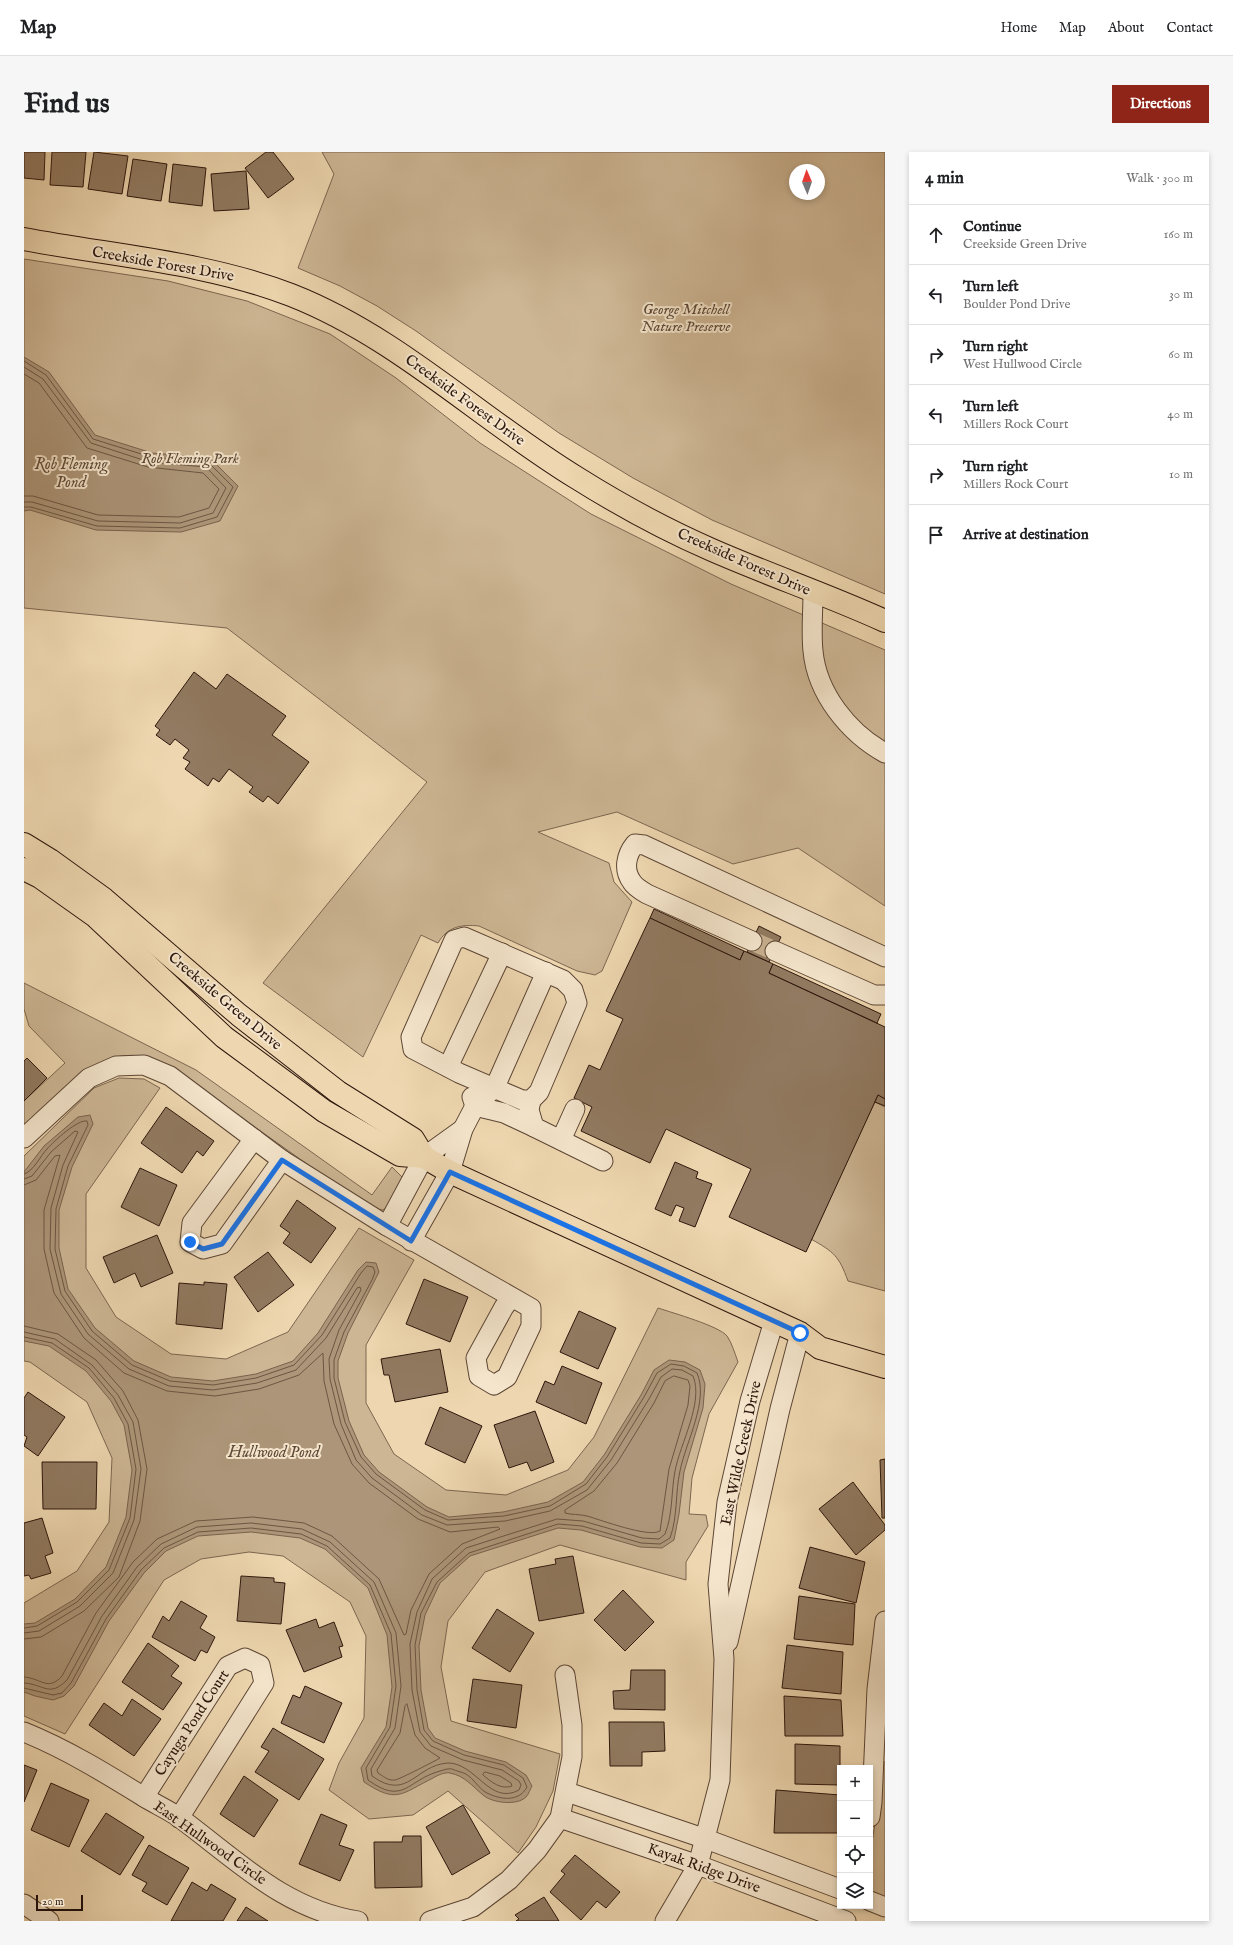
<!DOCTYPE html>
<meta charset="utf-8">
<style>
body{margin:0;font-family:"IM FELL English",serif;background:#f6f6f6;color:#202124}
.controls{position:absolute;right:12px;bottom:12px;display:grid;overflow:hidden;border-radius:0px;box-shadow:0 2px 6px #0003}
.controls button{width:36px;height:36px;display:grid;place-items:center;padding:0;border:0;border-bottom:1px solid #e0e0e0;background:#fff;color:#202124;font:20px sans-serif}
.compass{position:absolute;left:765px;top:12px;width:36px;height:36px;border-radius:50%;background:#fff;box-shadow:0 2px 6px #0003;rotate:358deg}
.scale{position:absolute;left:12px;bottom:10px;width:47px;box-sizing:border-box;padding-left:4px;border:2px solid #2c160c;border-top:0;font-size:11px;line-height:14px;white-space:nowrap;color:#2c160c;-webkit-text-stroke:3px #f4e5cc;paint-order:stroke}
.stop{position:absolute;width:12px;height:12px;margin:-9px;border:3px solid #1a73e8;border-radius:50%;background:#fff}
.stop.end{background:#1a73e8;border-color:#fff;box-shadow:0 1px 4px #0008}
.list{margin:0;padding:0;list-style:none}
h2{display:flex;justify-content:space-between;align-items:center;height:52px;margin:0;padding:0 16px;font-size:17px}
h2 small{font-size:13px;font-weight:400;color:#757577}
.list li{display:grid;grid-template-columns:26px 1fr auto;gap:12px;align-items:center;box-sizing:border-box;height:60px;padding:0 16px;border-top:1px solid #e0e0e0}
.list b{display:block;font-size:15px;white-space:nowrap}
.list p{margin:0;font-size:13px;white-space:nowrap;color:#757577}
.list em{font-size:13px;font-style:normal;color:#757577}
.icon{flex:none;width:22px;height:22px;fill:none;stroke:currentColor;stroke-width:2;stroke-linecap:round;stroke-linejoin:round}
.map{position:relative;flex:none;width:861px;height:1769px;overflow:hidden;border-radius:0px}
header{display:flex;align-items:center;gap:24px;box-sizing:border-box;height:56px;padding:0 20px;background:#fff;border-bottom:1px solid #e0e0e0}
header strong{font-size:19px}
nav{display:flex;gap:22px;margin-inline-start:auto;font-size:14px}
.intro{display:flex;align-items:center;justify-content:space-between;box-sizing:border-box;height:96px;padding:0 24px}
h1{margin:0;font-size:28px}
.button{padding:10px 18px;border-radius:0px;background:#8f2418;color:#fff;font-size:14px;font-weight:700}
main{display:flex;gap:24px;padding:0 24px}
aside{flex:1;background:#fff;border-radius:0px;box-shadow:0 2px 6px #0003}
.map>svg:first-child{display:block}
.green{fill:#cdb694;stroke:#7c6650;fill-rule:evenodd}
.water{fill:#ac9578;stroke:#79624d}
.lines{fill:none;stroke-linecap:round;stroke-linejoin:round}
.shore{stroke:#6c5642;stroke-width:1}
.building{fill:#917a61;stroke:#2c160c}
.minor-tunnel{stroke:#c7b08f;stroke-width:19;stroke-dasharray:19 10;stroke-linecap:butt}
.minor-casing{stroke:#5c4635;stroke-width:21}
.major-casing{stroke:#2c160c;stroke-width:24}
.minor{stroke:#f4e5cc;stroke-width:19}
.major{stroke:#eed7b0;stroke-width:22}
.route{stroke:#1a73e8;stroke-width:5}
.labels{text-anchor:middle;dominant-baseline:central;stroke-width:4;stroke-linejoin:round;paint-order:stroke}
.street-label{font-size:15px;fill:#2c160c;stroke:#f4e5cc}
.park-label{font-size:15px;font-style:italic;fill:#5c4635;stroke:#f4e5cc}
.water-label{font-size:16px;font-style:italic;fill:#5f4937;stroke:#f4e5cc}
</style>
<header>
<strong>Map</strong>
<nav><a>Home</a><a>Map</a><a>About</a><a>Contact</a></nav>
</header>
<div class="intro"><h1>Find us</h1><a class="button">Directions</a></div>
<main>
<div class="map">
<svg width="861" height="1769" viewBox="0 0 861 1769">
<rect width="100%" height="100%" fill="#eed7b0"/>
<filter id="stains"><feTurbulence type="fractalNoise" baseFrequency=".005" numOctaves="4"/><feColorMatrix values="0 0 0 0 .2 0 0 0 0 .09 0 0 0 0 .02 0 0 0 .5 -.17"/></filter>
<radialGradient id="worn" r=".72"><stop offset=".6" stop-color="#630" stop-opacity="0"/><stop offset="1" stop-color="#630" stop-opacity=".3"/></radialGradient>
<g class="green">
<path d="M 298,0 L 861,0 L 861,442 L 688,368 L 609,326 L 535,281 L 392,179 L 353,154 L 316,134 L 274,116 L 310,22 ZM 771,18 L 795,18 L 795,42 L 771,42 Z"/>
<path d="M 0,107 L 144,129 L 223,149 L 306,182 L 372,226 L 456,291 L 567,362 L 707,432 L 861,498 L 861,754 L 774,696 L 709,712 L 593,660 L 514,680 L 585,711 L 590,730 L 608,750 L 578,819 L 571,823 L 553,819 L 455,774 C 437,772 423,775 414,791 L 397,783 L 339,905 L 239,831 L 403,630 L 203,476 L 0,456 Z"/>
<path d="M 0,831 L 172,918 L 348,1043 L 368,1015 L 381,1028 L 367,1052 L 359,1058 L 345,1056 L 149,917 C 142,913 134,908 126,906 C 74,891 33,943 0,975 L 0,949 L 41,911 L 5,874 L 0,857 Z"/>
<path d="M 95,926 L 120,927 L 136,936 L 62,1042 L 62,1116 L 92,1165 L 147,1202 L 202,1207 L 264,1180 L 335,1076 L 390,1108 L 342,1193 L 342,1251 L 370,1302 L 422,1338 L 482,1343 L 544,1318 L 570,1285 L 634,1156 C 649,1161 695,1174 703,1184 C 708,1191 711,1202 714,1210 L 685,1262 L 668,1326 L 665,1362 L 682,1363 L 684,1374 L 662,1410 L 662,1428 L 536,1393 L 461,1420 L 424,1469 L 417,1515 L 427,1569 L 536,1602 L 529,1639 L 512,1675 L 494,1701 L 424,1639 L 389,1663 L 345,1667 L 305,1638 L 315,1611 L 340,1566 L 342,1484 L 326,1450 L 259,1404 L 225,1400 L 177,1407 L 140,1428 L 41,1582 L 0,1564 L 0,1451 L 53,1419 L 85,1370 L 88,1306 L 63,1250 L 6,1210 L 0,1209 L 0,1004 L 70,936 Z"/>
<path d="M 851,950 L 861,955 L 861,1139 L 824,1129 C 815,1104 810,1100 787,1087 Z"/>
<polygon points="857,1609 861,1610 861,1747 846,1739 846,1703 855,1646"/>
</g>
<g class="water">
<polygon points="0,205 25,220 71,283 128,301 186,306 214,334 196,369 157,380 72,378 6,358 0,359"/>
<path d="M 66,963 L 69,972 L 48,1015 L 35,1058 L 35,1096 L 44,1137 L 71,1176 L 110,1209 L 147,1225 L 189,1229 L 232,1222 L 269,1209 L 294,1181 L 334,1118 L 342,1110 L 352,1111 L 355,1120 L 324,1181 L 314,1209 L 314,1226 L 325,1269 L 340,1303 L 355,1320 L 403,1355 L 425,1365 L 479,1360 L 524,1350 L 559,1330 L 580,1303 L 617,1243 L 630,1218 L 645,1208 L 661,1210 L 676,1218 L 681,1232 L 679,1256 L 660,1320 L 655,1362 L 650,1388 L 638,1396 L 616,1395 L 557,1378 L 534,1376 L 446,1404 L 416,1431 L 401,1463 L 395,1494 L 397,1538 L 404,1576 L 411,1586 L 441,1599 L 482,1610 L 502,1623 L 508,1634 C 506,1637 505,1642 502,1645 C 493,1654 468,1651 459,1643 C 448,1634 441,1624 426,1621 C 421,1620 414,1623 409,1626 C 377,1642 373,1652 340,1630 L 337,1616 L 362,1575 L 368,1535 L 363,1483 L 344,1436 L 301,1397 L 276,1386 L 227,1380 L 174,1384 L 142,1399 L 120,1421 L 85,1469 L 50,1534 L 40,1544 L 29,1548 L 11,1544 L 0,1540 L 0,1472 L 11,1471 L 51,1447 L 82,1415 L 102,1365 L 108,1318 L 100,1273 L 87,1249 L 62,1219 L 25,1194 L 0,1189 L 0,1020 L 20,994 L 54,965 Z"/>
</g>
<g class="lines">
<g class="shore">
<polyline points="0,209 22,223 69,287 127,305 184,310 209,335 193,365 156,376 73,374 7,355 0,355"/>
<polyline points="0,215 19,227 67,291 125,310 182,315 202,336 189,361 156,371 74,369 8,350 0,350"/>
<polyline points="0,222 15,231 63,296 124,315 179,321 195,337 185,356 155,365 74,363 9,344 0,344"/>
<path d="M 0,1022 C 9,1020 17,1003 23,997 C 30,989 54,967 63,969 L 64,973 L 44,1014 L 32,1057 L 31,1097 L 41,1139 L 68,1179 L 108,1213 L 146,1229 L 189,1233 L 232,1226 L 270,1213 L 298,1183 L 337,1121 L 343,1114 L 349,1115 L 351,1120 L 348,1128 L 320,1180 L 310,1208 L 310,1226 L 321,1270 L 337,1305 L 352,1322 L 401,1358 L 424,1368 L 480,1364 L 526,1354 L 562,1332 L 583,1305 L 620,1245 L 633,1221 L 647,1212 L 660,1214 L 673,1221 C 685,1249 662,1289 656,1319 C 651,1341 654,1364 646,1386 L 636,1392 L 617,1391 L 558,1374 L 534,1372 L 445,1401 L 413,1430 L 397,1461 L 391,1493 L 393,1538 L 400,1578 L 409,1589 L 440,1603 L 480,1613 L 499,1626 L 503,1635 C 495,1650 477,1648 463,1641 C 455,1637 450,1627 442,1622 C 438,1620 432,1619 428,1617 C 424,1616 420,1618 416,1619 C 383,1628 380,1654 344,1628 L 342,1616 L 366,1575 L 372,1534 L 367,1482 L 346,1433 L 303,1394 L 277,1382 L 227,1376 L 174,1380 L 140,1396 L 117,1418 L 82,1467 L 47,1531 L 38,1541 L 29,1543 L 0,1536"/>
<path d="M 0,1027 L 8,1024 L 27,1000 L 51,979 L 54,980 L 39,1013 L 27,1056 L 26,1097 L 37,1142 L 64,1182 L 105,1217 L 145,1234 L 189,1238 L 233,1231 L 272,1218 L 302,1186 L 333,1136 L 336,1135 L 337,1138 L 315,1178 L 305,1207 L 306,1227 L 317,1272 L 332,1308 L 348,1326 L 398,1363 L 423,1373 L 481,1369 L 526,1359 L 563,1338 L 587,1308 L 625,1247 L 637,1225 L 648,1217 L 658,1218 L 669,1224 C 680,1250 656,1292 651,1319 C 647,1340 649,1362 641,1382 L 635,1387 L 618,1386 L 559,1369 L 533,1367 L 442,1396 L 408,1427 L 393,1460 L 386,1492 L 388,1538 L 396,1580 L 407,1594 L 439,1608 L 478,1618 L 495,1629 L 497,1633 L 495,1638 C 466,1654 452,1611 424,1611 C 391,1613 384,1650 348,1624 L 347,1617 L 371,1576 L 377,1534 L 372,1481 L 350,1430 L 306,1390 L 278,1377 L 227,1371 L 173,1375 L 137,1392 L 113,1415 L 78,1464 L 43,1528 C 25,1546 20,1532 0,1531"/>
<path d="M 0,1033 L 12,1028 L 31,1004 L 36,1003 L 20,1058 L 20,1097 L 30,1141 L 60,1186 L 100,1221 L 143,1239 L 191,1244 L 235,1237 L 275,1223 L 299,1201 L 300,1229 L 310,1272 L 328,1312 L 345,1331 L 394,1367 L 426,1380 L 474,1375 L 476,1377 L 438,1392 L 405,1422 L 387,1458 L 382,1482 L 380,1483 L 355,1427 L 308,1384 L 280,1371 L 229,1365 L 172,1369 L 133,1387 L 109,1410 L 72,1461 L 38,1524 C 24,1540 17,1526 0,1525"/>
<polyline points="0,1174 34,1182 72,1208 99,1239 114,1268 123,1317 116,1369 95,1425 60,1459 17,1485 0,1487"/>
<polyline points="0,1180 31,1187 68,1213 94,1243 109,1270 117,1317 110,1368 89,1421 56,1454 15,1479 0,1481"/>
<polyline points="0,1185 28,1191 65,1216 90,1246 104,1272 112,1317 106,1366 85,1418 53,1450 13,1474 0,1476"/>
<path d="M 650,1224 L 664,1228 L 666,1234 L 664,1253 L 645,1317 L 636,1379 C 625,1386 577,1368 563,1364 C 555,1362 548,1363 541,1361 L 541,1358 L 570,1339 L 593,1311 L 630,1251 L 641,1229 Z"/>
<path d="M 383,1552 L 391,1583 L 401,1596 L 416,1606 C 413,1608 374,1628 371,1628 C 364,1629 359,1624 354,1621 L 353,1618 L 376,1581 L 381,1554 Z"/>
<path d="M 461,1620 L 476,1624 L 487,1631 L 488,1634 C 477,1638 467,1630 459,1623 Z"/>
</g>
</g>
<g class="building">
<polygon points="0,0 21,0 20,28 0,26"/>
<polygon points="28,0 62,0 59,35 26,33"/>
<polygon points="70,0 104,4 98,42 64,37"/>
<polygon points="242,0 249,0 270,27 244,46 221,16"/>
<polygon points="109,7 143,12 137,49 103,44"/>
<polygon points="149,12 182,16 178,54 145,50"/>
<polygon points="222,19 225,57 190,59 187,22"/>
<polygon points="170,520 192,537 203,522 262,564 248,583 285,610 254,652 244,644 239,650 225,640 229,635 205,617 195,630 189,626 184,634 161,617 166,610 159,606 165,598 151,587 146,593 132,583 136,578 131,574"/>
<polygon points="630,757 720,799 716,808 626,766"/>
<polygon points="626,766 716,808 720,799 745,810 749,812 745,821 861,875 861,947 854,943 782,1100 705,1065 727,1017 642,977 626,1011 557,979 568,955 550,946 565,913 576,918 599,867 582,859"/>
<polygon points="735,774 757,785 745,810 723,800"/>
<polygon points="749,812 857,862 853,871 745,821"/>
<polygon points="3,906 23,926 0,949 0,909"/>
<polygon points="854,943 861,947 861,954 851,950"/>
<polygon points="142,955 190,989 179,1004 173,999 158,1021 117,991"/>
<polygon points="651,1010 674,1020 672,1026 688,1032 671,1075 655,1069 660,1056 652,1053 647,1064 631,1057"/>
<polygon points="116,1016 153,1033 135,1074 97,1055"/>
<polygon points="273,1048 312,1076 287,1111 259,1091 266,1081 256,1074"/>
<polygon points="133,1083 149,1121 117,1135 111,1121 90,1131 79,1105"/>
<polygon points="244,1100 270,1133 234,1160 210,1125"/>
<polygon points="400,1127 444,1145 426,1190 382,1172"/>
<polygon points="180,1130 203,1132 198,1177 152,1172 155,1131 180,1133"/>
<polygon points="555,1159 592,1176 574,1217 536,1200"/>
<polygon points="416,1197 424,1240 371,1250 365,1223 360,1223 357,1207"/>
<polygon points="538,1214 578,1231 562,1272 512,1250 521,1229 530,1233"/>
<polygon points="4,1240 41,1265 14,1304 0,1294 3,1285 0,1283 0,1246"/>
<polygon points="416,1255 458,1274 441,1311 401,1292"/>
<polygon points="511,1259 530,1310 507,1319 503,1310 485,1316 470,1273"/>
<polygon points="861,1307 861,1366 858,1366 856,1308"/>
<polygon points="18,1310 73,1310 72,1357 19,1357"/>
<polygon points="829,1330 861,1373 861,1378 832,1403 795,1357"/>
<polygon points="18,1366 29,1401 21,1404 27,1421 7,1427 5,1423 0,1424 0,1371"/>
<polygon points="786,1395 841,1410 832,1451 775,1436"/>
<polygon points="549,1404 560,1461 515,1469 505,1417 532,1412 531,1407"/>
<polygon points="217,1424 250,1426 250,1430 261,1431 257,1472 213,1469"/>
<polygon points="599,1438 630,1470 601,1499 570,1468"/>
<polygon points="775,1444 831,1452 829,1493 770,1487"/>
<polygon points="157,1449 183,1464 176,1476 191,1485 183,1501 177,1498 171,1509 128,1485 139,1464 145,1469"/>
<polygon points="473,1457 510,1481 486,1520 448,1496"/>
<polygon points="292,1467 295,1476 310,1470 319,1494 315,1495 318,1505 280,1520 262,1478"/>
<polygon points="124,1491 155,1514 147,1524 158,1531 139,1558 98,1530"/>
<polygon points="763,1493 819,1500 817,1542 758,1536"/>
<polygon points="607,1518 641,1518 641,1558 590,1557 589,1539 606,1538"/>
<polygon points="449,1527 498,1533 492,1576 443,1569"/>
<polygon points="281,1534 318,1551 300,1591 257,1571 269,1543 276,1546"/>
<polygon points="760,1544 817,1548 819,1584 761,1584"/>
<polygon points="108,1547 137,1567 110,1604 65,1573 80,1551 98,1564"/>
<polygon points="585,1570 640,1570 641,1599 618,1600 618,1614 586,1614"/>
<polygon points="249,1576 300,1607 275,1648 231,1620 245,1599 237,1595"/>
<polygon points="771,1592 816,1594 816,1633 771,1632"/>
<polygon points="0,1613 13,1618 0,1650"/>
<polygon points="220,1624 254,1648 230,1685 196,1662"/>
<polygon points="27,1631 65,1648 45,1695 7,1678"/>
<polygon points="752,1638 816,1643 815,1681 750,1681"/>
<polygon points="439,1653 466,1701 428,1723 402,1675"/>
<polygon points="82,1661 120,1685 96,1723 57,1699"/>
<polygon points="297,1662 323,1673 315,1693 330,1698 316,1729 275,1712"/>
<polygon points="379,1684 397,1684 398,1735 351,1736 350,1690 378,1690"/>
<polygon points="125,1693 165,1716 143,1753 118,1739 123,1731 108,1723"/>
<polygon points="551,1703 596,1740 582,1756 573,1749 557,1768 526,1740 541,1722 537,1719"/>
<polygon points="168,1730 183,1739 187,1732 212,1747 199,1769 147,1769"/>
<polygon points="520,1745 535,1769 492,1769 495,1767 491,1763"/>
<polygon points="222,1755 244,1769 213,1769"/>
</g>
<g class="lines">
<polyline class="minor-tunnel" points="728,789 751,799"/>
<g class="minor-casing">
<g id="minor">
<path d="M 789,440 C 789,460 787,480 789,499 C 793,542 825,581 861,601"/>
<polygon points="440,785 539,828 549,838 553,851 515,940 507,948 498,948 435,921 389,897 387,885 430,788"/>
<path d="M 728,789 L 623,742 C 618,739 611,735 608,730 C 599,718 602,703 611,692 L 620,693 L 861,805"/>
<polyline points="751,799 850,843 861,843"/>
<polyline points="424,915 478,801"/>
<polyline points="448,945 451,954 480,961 510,975"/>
<polyline points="507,948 505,958 510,975 579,1009"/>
<polyline points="0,986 65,926 92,914 120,913 146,924 258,1008 363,1074 507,1156 507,1174 483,1225 470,1233 455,1224 452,1206 480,1155 487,1146"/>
<polyline points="230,987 168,1071 166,1090 179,1097 198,1092 258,1008"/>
<polyline points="537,988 551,957"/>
<polyline points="363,1074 400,1005 439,977"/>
<polyline points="387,1089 426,1020 439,977 451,954 471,935 522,820"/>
<polyline points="704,1490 756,1257 776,1181"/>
<path d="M 0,1580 C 42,1597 81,1621 120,1645 C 131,1652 145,1658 156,1666 C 214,1709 260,1757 334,1769"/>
<polyline points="543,1640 682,1687 816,1737"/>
<polyline points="120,1645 204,1514 221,1506 236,1513 240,1531 155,1666"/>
<polyline points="846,1665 848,1650 853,1537 861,1469"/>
<polyline points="536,1666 674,1713 822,1769"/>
<polyline points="846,1749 861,1755"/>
<polyline points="0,1752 25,1769"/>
<polyline points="406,1769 449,1755 485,1728 513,1698 536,1666 548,1605 548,1573 541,1523"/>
<polyline points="641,1769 674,1713 696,1628 700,1507 694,1432 703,1350 726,1249 750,1169"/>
</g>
</g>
<g class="major-casing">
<g id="major">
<path d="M 0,87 C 89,104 181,110 267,143 C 374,185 456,267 553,326 C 596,353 642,378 688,398 C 745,423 804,443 861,469"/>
<polyline points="0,692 26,708 80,747 215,863 314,940 389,987 400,1005"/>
<polyline points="0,717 16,725 71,764 200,885 300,959 376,1003 400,1005 426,1020 776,1181 796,1196 861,1215"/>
</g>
</g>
<use href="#minor" class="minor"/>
<use href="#major" class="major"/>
</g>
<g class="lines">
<polyline class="route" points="166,1090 179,1097 198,1092 258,1008 387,1089 426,1020 776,1181"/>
</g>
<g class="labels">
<g class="street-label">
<text transform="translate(139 112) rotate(10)">Creekside Forest Drive</text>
<text transform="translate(441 248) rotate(36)">Creekside Forest Drive</text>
<text transform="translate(720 410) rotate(24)">Creekside Forest Drive</text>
<text transform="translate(201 849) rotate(40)">Creekside Green Drive</text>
<text transform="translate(717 1301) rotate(-78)">East Wilde Creek Drive</text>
<text transform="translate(168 1571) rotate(-57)">Cayuga Pond Court</text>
<text transform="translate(186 1691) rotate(35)">East Hullwood Circle</text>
<text transform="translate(680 1716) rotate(20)">Kayak Ridge Drive</text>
</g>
<g class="park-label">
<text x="662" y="157">George Mitchell<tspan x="662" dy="17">Nature Preserve</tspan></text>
<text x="166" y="306">Rob Fleming Park</text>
</g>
<g class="water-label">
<text x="47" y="313">Rob Fleming<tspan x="47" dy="18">Pond</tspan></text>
<text x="250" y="1301">Hullwood Pond</text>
</g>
</g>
<rect width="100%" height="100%" filter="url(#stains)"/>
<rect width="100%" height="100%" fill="url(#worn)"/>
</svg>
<div class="controls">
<button>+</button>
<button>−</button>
<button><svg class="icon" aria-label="locate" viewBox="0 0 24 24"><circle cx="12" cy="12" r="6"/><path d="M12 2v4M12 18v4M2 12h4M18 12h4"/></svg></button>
<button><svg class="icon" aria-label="layers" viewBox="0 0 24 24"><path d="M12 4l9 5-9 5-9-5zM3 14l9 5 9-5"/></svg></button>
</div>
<svg class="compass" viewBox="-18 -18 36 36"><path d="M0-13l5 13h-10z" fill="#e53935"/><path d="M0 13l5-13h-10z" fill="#757577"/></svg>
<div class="scale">20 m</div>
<div class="stop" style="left:776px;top:1181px"></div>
<div class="stop end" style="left:166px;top:1090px"></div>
</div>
<aside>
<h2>4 min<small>Walk · 300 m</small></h2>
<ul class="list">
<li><svg class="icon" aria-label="ahead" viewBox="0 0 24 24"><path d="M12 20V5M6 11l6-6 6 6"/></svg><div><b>Continue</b><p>Creekside Green Drive</p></div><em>160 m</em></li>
<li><svg class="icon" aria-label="left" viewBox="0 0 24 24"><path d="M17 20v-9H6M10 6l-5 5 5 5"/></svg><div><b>Turn left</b><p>Boulder Pond Drive</p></div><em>30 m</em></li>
<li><svg class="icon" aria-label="right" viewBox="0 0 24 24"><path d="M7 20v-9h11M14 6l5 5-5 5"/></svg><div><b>Turn right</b><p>West Hullwood Circle</p></div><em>60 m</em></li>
<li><svg class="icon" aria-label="left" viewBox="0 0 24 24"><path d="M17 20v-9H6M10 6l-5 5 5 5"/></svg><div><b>Turn left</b><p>Millers Rock Court</p></div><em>40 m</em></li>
<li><svg class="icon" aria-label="right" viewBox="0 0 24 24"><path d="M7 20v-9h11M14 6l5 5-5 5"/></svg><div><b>Turn right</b><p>Millers Rock Court</p></div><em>10 m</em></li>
<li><svg class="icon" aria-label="arrive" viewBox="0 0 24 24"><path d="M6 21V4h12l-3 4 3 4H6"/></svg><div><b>Arrive at destination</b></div></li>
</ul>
</aside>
</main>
